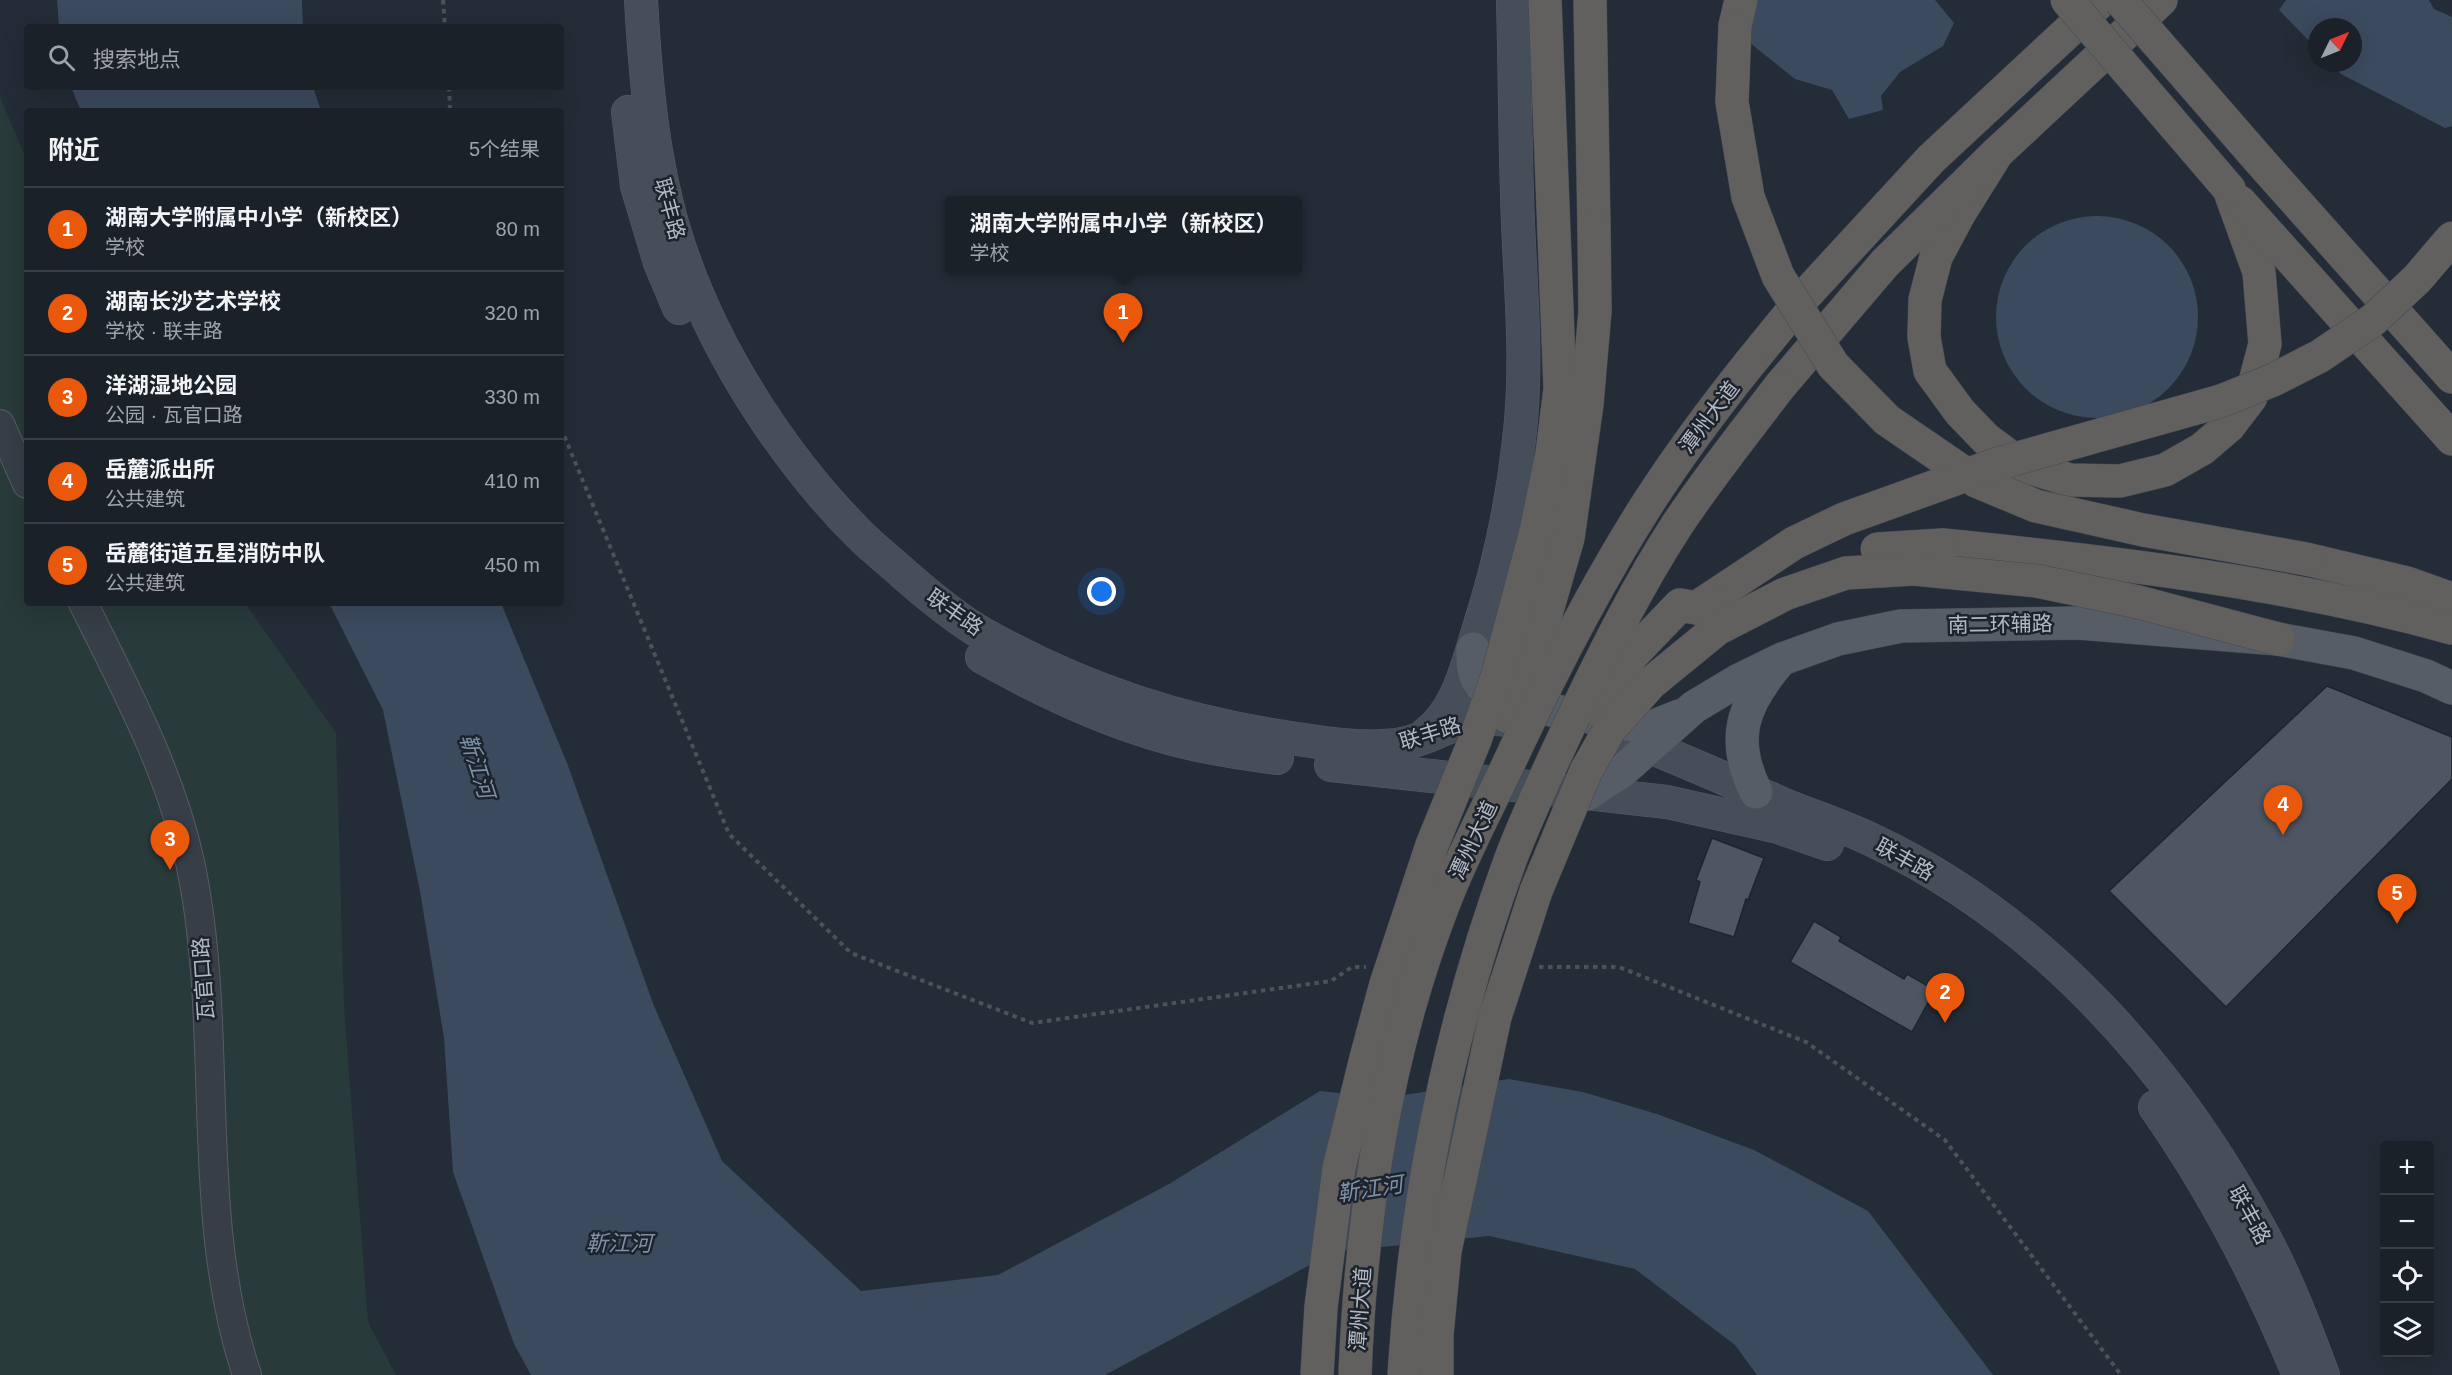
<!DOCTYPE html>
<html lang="zh">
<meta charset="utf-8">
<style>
body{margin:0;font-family:Arial,"Noto Sans SC",sans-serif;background:#242931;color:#f1f3f6}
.controls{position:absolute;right:18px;bottom:18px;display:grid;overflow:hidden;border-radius:6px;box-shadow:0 6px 24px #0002}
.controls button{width:54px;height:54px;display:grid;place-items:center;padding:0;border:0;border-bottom:2px solid #393e46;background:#1b2129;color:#f1f3f6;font:30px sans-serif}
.compass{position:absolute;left:2308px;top:18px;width:54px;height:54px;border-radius:50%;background:#1b2129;box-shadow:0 6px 24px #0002;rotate:47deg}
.you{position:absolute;left:1102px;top:592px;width:21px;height:21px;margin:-15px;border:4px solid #fff;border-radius:50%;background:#1a73e8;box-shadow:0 0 0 9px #1a73e833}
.badge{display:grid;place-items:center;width:39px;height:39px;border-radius:50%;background:#ea580c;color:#fff;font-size:20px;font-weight:700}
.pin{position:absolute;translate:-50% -50px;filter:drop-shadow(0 2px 3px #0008)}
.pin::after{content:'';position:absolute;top:32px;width:21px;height:18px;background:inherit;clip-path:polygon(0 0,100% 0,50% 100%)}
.popup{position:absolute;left:945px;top:196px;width:357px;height:78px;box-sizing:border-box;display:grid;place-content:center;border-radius:6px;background:#1b2129;filter:drop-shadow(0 2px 4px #0005);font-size:20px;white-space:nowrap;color:#a0a3a8}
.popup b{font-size:22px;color:#f1f3f6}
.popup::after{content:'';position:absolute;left:50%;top:100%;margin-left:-12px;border:12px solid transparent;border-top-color:#1b2129}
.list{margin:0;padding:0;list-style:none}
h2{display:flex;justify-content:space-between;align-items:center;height:78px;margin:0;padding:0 24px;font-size:26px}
h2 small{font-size:20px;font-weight:400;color:#a0a3a8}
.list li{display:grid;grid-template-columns:39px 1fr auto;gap:18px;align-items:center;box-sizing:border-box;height:84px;padding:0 24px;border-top:2px solid #393e46}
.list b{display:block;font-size:22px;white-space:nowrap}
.list p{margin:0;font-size:20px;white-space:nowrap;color:#a0a3a8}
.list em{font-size:20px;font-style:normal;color:#a0a3a8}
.icon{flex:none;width:33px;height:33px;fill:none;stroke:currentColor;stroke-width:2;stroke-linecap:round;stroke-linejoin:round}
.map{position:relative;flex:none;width:2452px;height:1375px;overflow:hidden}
.search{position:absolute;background:#1b2129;box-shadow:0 6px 24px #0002;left:24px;top:24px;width:540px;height:66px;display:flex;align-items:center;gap:15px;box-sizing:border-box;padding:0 21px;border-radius:6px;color:#a0a3a8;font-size:22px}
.panel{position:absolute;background:#1b2129;box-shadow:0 6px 24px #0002;left:24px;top:108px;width:540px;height:498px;border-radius:6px}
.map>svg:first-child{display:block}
.green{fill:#293a3a}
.water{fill:#3c4a5e}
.building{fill:#4d5662;stroke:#1f252e;stroke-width:1.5}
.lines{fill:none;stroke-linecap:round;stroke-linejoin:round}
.tertiary-casing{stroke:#565c65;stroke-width:30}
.secondary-casing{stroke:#565c65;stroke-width:34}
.primary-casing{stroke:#414750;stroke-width:34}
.trunk-casing{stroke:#434952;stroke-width:34}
.path{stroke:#465557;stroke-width:4;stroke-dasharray:4.5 4.5;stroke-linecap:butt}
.tertiary{stroke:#383e47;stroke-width:28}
.secondary{stroke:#464e5a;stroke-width:33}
.primary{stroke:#565d67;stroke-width:33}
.trunk{stroke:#61605e;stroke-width:33}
.trunk-bridge-casing{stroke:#434952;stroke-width:34;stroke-linecap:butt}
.trunk-bridge{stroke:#61605e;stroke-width:33}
.labels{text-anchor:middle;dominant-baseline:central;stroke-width:5;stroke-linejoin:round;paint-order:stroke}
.street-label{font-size:21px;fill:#b3b9c3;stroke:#1d232c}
.water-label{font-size:22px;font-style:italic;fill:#7e90a8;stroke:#1d232c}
</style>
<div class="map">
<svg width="2452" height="1375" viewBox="0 0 2452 1375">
<rect width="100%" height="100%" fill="#242c37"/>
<polygon class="green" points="0,97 27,161 27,603 245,603 336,733 344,1007 368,1322 396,1375 0,1375"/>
<g class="water">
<polygon points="57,0 302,0 303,27 59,27"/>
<polygon points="1742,0 1935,0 1954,23 1943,46 1900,72 1881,96 1883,110 1849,119 1832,90 1795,79 1750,43"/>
<polygon points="2286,0 2429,0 2434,9 2452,17 2452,126 2445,128 2341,74 2330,63 2353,63 2353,27 2317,27 2317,49 2279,10"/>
<polygon points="71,87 313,87 321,111 81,111"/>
<circle cx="2097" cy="317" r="101"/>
<polygon points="329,603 501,603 567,763 654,1006 722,1161 861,1291 998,1275 1169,1184 1320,1091 1384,1098 1509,1079 1583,1092 1657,1114 1754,1150 1868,1211 1993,1375 1757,1375 1735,1345 1635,1269 1489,1236 1334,1252 1105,1375 531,1375 514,1344 453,1172 444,1038 420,891 383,710"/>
</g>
<g class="building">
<polygon points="2327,686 2452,737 2452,779 2226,1007 2109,891"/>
<polygon points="1712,838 1764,858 1748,900 1746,899 1734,937 1688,923 1700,882 1696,880"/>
<polygon points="1814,921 1841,937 1839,941 1904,979 1907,974 1935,990 1912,1032 1790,962"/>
</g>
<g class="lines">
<g class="tertiary-casing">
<g id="tertiary">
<polyline points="0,424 27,484"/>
<path d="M 83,603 C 124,686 170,770 190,862 C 226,1031 192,1210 247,1375"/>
</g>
</g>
<g class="secondary-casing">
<g id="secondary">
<path d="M 641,0 C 646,89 654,179 685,263 C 720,360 787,463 861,536 C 875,550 891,562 905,575 C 929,596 955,618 983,634 C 1072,684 1171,719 1272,735 C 1311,741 1363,751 1402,744 C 1425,740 1446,726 1469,720 C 1482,717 1496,719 1508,720"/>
<polyline points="628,112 637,186 660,263 679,308"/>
<path d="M 982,657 C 1052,696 1129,732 1208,747 C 1231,752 1254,755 1277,758"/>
<path d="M 1426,734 C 1457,711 1467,667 1478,631 C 1498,569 1512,505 1519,440 C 1528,368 1521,295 1518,223 C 1515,148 1515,74 1513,0"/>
<path d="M 1624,740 L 1650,747 C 1696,766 1742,786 1787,806 C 1815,817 1845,827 1872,840 C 2042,920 2175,1070 2262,1233 C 2287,1279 2305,1327 2323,1375"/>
<polyline points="1331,765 1667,802 1778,827 1827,844"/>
<path d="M 2155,1107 C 2214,1191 2260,1280 2299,1375"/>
</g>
</g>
<g class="primary-casing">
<g id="primary">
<path d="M 1473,649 C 1471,676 1479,689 1502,701 L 1649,728 L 1679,716"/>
<path d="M 1756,792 C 1730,739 1742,706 1778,663"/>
<polyline points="1587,794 1621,772 1694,707 1739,680 1782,659 1838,639 1901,626 2079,623 2278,639 2354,653 2426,676 2452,688"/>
</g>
</g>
<g class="trunk-casing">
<g id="trunk">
<polyline points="1590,0 1594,228"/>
<polyline points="1735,26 1741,0"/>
<polyline points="1997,153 1959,214 1936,257 1925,300 1924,337 1930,371 1960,412 1986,439 2021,465 2070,480 2120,481 2165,470 2202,449 2229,426 2251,397 2265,344 2259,272 2229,189"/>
<polyline points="2260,161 2452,377"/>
<polyline points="2240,202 2452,439"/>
<polyline points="1749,364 1802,299 1931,159 2102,0"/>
<polyline points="1780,386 1885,263 1997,153 2161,0"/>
<path d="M 1943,545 C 2113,562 2286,582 2452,628"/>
<polyline points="2306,559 2407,583 2452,599"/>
</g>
</g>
<g class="path">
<polyline points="443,0 445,27"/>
<polyline points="449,87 450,111"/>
<polyline points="561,428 729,834 851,953 1032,1023 1331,981 1352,967 1366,967"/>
<polyline points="1539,967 1619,967 1806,1042 1945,1140 2121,1375"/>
</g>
<use href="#tertiary" class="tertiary"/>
<use href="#secondary" class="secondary"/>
<use href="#primary" class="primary"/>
<use href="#trunk" class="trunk"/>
<g class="trunk-bridge-casing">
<g id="trunk-bridge">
<polyline points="2067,0 2229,189"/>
<polyline points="2120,0 2260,161"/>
<polyline points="1735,26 1732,102 1748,197 1778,276 1833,365 1887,420 1976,481 2036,506 2143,530 2306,559"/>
<polyline points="1877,549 1943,545"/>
<polyline points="1696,608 1794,543 1844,519 1997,464 2221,401 2273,380 2320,356 2373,320 2417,279 2452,238"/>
<polyline points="1597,709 1632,655 1680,605 1696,608 1712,601"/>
<polyline points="1507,716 1523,679 1546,614 1568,538 1587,404 1595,311 1594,228"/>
<polyline points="1317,1375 1321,1307 1339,1168 1366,1058 1386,984 1432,845 1475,740 1498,674 1536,531 1552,453 1560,389 1545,0"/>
<path d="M 1355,1375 C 1361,1216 1386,1052 1444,903 C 1464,851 1491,802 1514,752 C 1554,667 1597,583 1648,503 C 1679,455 1713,409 1749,364"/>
<path d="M 1404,1375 C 1415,1199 1450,1024 1511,858 C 1529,811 1551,765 1572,720 C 1604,653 1637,587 1677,525 C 1709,477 1745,432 1780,386"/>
<polyline points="1437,1375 1437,1334 1445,1251 1495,1017 1536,891 1586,771 1610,729 1651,683 1717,629 1785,594 1846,573 1914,569 2037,581 2138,602 2278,639"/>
</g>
</g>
<use href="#trunk-bridge" class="trunk-bridge"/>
</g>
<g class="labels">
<g class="street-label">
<text transform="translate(670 209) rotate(75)">联丰路</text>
<text transform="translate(1709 417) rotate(-53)">潭州大道</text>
<text transform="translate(955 612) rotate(35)">联丰路</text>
<text transform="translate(2000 624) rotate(-1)">南二环辅路</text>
<text transform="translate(1430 733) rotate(-17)">联丰路</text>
<text transform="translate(1473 840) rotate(-65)">潭州大道</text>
<text transform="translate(1905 859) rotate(29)">联丰路</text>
<text transform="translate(203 979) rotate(-94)">瓦官口路</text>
<text transform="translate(2250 1215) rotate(61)">联丰路</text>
<text transform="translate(1360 1309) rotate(-86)">潭州大道</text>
</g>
<g class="water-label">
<text transform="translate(477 766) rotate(72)">靳江河</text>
<text transform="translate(1370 1189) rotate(-9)">靳江河</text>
<text x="619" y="1243">靳江河</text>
</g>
</g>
</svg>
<div class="controls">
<button>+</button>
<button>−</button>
<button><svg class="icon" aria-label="locate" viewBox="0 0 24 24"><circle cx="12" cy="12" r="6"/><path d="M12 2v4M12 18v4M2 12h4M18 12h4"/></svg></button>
<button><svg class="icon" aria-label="layers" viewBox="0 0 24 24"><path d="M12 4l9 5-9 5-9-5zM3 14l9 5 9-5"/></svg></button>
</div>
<svg class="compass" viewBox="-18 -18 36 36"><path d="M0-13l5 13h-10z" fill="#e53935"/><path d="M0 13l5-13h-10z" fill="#a0a3a8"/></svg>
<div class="you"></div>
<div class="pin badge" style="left:1123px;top:343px">1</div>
<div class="popup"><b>湖南大学附属中小学（新校区）</b>学校</div>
<div class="pin badge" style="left:1945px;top:1023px">2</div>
<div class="pin badge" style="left:170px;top:870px">3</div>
<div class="pin badge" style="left:2283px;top:835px">4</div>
<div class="pin badge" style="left:2397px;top:924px">5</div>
<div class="search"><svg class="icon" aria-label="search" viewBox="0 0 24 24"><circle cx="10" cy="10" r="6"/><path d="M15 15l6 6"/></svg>搜索地点</div>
<section class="panel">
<h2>附近<small>5个结果</small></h2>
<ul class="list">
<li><span class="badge">1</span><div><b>湖南大学附属中小学（新校区）</b><p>学校</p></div><em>80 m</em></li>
<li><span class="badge">2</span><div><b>湖南长沙艺术学校</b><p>学校 · 联丰路</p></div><em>320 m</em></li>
<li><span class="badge">3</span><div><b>洋湖湿地公园</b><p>公园 · 瓦官口路</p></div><em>330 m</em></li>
<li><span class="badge">4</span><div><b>岳麓派出所</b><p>公共建筑</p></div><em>410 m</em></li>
<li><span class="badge">5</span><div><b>岳麓街道五星消防中队</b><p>公共建筑</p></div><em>450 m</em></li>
</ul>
</section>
</div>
